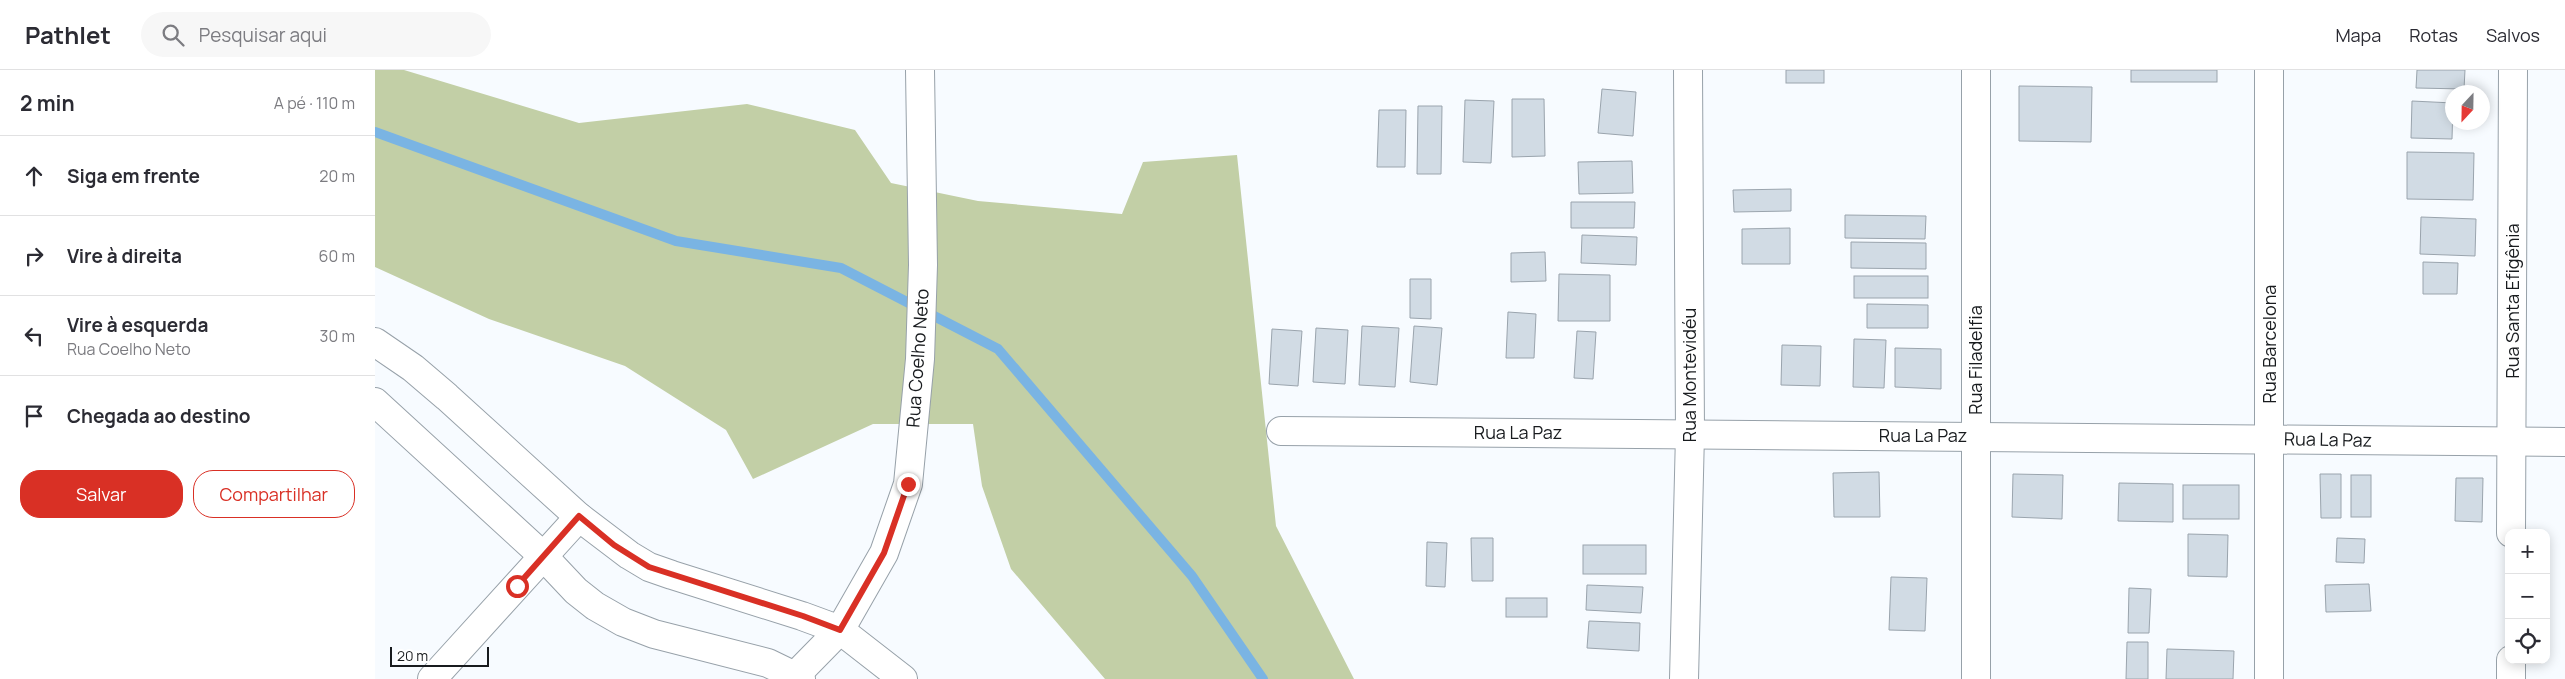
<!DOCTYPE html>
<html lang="pt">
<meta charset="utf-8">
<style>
body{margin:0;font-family:Manrope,sans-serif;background:#f7f7f7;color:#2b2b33}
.controls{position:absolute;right:15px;bottom:15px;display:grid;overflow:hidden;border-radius:10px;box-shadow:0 2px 12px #0003}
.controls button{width:45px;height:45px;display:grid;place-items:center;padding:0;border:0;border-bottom:1px solid #e1e1e2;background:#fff;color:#2b2b33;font:25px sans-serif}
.compass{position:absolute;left:2070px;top:15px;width:45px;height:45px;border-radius:50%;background:#fff;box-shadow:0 2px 12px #0003;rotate:202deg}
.scale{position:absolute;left:15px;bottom:12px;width:99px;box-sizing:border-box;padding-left:5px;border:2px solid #181b1e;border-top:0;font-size:14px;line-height:18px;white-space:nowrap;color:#181b1e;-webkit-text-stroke:4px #fff;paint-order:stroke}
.stop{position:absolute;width:15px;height:15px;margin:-11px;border:4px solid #d93025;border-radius:50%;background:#fff}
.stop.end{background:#d93025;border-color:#fff;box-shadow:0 1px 5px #0008}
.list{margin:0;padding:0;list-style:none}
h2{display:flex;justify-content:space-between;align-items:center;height:65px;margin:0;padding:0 20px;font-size:21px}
h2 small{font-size:16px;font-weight:400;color:#7c7c81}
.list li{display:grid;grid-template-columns:32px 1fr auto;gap:15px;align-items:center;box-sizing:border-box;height:80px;padding:0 20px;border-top:1px solid #e1e1e2}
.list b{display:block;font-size:19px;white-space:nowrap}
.list p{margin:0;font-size:16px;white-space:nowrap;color:#7c7c81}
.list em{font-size:16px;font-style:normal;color:#7c7c81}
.actions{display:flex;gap:10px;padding:15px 20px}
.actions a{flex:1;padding:11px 0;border:1px solid #d93025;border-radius:20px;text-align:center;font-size:18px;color:#d93025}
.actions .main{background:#d93025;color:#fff}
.icon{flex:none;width:28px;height:28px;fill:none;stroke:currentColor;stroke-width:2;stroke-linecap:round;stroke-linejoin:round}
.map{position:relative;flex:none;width:2190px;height:609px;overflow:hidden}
header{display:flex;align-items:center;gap:30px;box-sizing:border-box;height:70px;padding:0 25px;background:#fff;border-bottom:1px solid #e1e1e2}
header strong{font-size:24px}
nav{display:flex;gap:28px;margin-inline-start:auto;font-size:18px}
.search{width:350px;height:45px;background:#f7f7f7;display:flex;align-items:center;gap:12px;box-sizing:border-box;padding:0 18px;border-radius:28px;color:#7c7c81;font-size:19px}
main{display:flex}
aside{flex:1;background:#fff}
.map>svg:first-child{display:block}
.green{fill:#c2cfa6}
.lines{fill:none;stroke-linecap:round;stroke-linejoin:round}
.stream{stroke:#7ab4e3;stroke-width:10}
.building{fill:#d1dbe4;stroke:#9aa4ad}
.street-casing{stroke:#97a1a9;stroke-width:30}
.street{stroke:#fff;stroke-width:28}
.route{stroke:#d93025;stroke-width:6}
.labels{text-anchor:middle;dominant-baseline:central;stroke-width:4;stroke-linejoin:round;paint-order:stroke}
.street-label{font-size:18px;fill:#181b1e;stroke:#fff}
</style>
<header>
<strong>Pathlet</strong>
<div class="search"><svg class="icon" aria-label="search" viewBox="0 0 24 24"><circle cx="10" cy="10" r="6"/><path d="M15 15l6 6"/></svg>Pesquisar aqui</div>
<nav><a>Mapa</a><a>Rotas</a><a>Salvos</a></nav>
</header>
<main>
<aside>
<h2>2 min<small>A pé · 110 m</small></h2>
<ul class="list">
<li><svg class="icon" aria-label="ahead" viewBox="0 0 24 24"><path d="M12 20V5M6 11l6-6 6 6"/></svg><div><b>Siga em frente</b></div><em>20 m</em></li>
<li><svg class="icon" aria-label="right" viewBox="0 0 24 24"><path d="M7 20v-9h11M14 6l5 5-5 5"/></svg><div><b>Vire à direita</b></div><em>60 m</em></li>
<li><svg class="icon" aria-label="left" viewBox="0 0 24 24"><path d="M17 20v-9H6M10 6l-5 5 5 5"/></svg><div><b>Vire à esquerda</b><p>Rua Coelho Neto</p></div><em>30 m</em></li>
<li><svg class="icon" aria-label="arrive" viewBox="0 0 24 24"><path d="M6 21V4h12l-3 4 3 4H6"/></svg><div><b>Chegada ao destino</b></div></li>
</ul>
<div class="actions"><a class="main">Salvar</a><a>Compartilhar</a></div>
</aside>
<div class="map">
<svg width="2190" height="609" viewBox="0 0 2190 609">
<rect width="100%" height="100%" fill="#f7fbff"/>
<polygon class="green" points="0,0 29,0 204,53 372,34 480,60 516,113 603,131 747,144 768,92 862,85 901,456 979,609 730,609 636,499 607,416 598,354 498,354 378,409 351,360 250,296 114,249 0,197"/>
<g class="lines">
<polyline class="stream" points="0,62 301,171 466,198 623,279 817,506 888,609"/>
</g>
<g class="building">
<rect x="1411" y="0" width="38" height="13"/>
<rect x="1756" y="0" width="86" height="12"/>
<polygon points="2042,0 2090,0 2089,19 2041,18"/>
<polygon points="1644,16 1717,17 1716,72 1644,71"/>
<polygon points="1227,19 1261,22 1258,66 1223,63"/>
<polygon points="1137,29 1169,29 1170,86 1137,87"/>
<polygon points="1090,30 1119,31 1116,93 1088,92"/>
<polygon points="2037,31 2078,33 2077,69 2036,68"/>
<polygon points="1043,36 1067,36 1066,104 1042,104"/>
<polygon points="1004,40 1031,40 1030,97 1002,97"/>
<polygon points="2032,82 2099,83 2098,130 2032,129"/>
<polygon points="1257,91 1258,123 1204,124 1203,92"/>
<polygon points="1416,119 1416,141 1359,142 1358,120"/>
<polygon points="1196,132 1260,132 1259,158 1196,158"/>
<polygon points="1470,145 1551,146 1550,169 1470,168"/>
<polygon points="2046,147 2101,149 2100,186 2045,184"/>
<polygon points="1415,158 1415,194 1367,194 1367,159"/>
<polygon points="1207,165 1262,167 1261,195 1206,193"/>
<polygon points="1476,172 1551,173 1551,199 1476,198"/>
<polygon points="1170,182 1171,211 1136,212 1136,183"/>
<polygon points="2048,192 2083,193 2082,224 2048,224"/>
<polygon points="1184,204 1235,205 1235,251 1183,251"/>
<rect x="1479" y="206" width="74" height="22"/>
<polygon points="1035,209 1056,209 1056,249 1035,248"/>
<polygon points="1492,234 1553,235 1553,258 1492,258"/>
<polygon points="1133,242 1161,244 1159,288 1131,288"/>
<polygon points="987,256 1024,258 1020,317 984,315"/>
<polygon points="1039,256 1067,258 1062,315 1035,312"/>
<polygon points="941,258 973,260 970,314 938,312"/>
<polygon points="897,259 927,261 923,316 894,314"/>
<polygon points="1202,261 1221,262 1218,309 1199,308"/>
<polygon points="1479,269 1511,270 1509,318 1478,317"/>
<polygon points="1407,275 1446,276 1445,316 1406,315"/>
<polygon points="1520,278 1566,279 1566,319 1520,317"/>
<polygon points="1504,402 1505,447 1459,447 1458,403"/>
<polygon points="1638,404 1688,405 1687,449 1637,447"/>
<polygon points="1945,404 1966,404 1966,448 1946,448"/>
<rect x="1976" y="405" width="20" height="42"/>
<polygon points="2081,408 2108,408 2107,452 2080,451"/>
<polygon points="1744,413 1798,414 1798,452 1743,451"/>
<rect x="1808" y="415" width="56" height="34"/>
<polygon points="1813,464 1853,465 1852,507 1813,506"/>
<polygon points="1096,468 1118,468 1118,511 1097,511"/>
<polygon points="1962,468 1990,469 1989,493 1961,492"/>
<polygon points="1052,472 1072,473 1070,517 1051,516"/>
<rect x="1208" y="475" width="63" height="29"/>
<polygon points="1516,507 1552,508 1550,561 1514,560"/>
<polygon points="1994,514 1996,541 1951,542 1950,515"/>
<polygon points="1212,515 1268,517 1266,543 1211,540"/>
<polygon points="1754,518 1776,519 1774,563 1753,563"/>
<rect x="1131" y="528" width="41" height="19"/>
<polygon points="1214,551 1265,553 1264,581 1212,578"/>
<polygon points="1752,572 1773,572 1773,609 1751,609"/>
<polygon points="1792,579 1859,581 1858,609 1791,609"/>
</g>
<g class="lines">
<g class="street-casing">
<g id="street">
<polyline points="0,272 38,298 72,327 204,447 254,485 274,497 297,505 427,546 465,560 528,609"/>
<polyline points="0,332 168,486 201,521 220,536 248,552 279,564 393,593 426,609"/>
<polyline points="906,361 2190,372"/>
<polyline points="2136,463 2138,0"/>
<polyline points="2136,590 2136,609"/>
<polyline points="57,609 204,447"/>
<polyline points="417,609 465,560 509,483 533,414 545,289 548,195 545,0"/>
<polyline points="1309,609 1315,364 1313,0"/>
<polyline points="1601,609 1601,0"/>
<polyline points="1894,609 1894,0"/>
</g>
</g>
<use href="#street" class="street"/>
</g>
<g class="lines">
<polyline class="route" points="142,516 204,446 239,475 274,497 428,546 465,560 509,483 533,414"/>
</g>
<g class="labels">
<g class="street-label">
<text transform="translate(2137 231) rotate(-90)">Rua Santa Efigênia</text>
<text transform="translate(1894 274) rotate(-90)">Rua Barcelona</text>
<text transform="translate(542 288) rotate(-86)">Rua Coelho Neto</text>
<text transform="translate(1600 290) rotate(-90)">Rua Filadelfia</text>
<text transform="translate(1314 305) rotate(-90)">Rua Montevidéu</text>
<text x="1143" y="362">Rua La Paz</text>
<text x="1548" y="365">Rua La Paz</text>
<text transform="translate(1953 369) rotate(1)">Rua La Paz</text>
</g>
</g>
</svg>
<div class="controls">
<button>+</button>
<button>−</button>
<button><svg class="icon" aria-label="locate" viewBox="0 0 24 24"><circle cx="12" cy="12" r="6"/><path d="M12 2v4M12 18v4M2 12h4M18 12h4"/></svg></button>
</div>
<svg class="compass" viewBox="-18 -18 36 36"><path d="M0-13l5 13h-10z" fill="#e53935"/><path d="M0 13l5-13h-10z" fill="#7c7c81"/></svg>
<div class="scale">20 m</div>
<div class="stop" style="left:142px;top:516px"></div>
<div class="stop end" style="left:533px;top:414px"></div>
</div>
</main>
